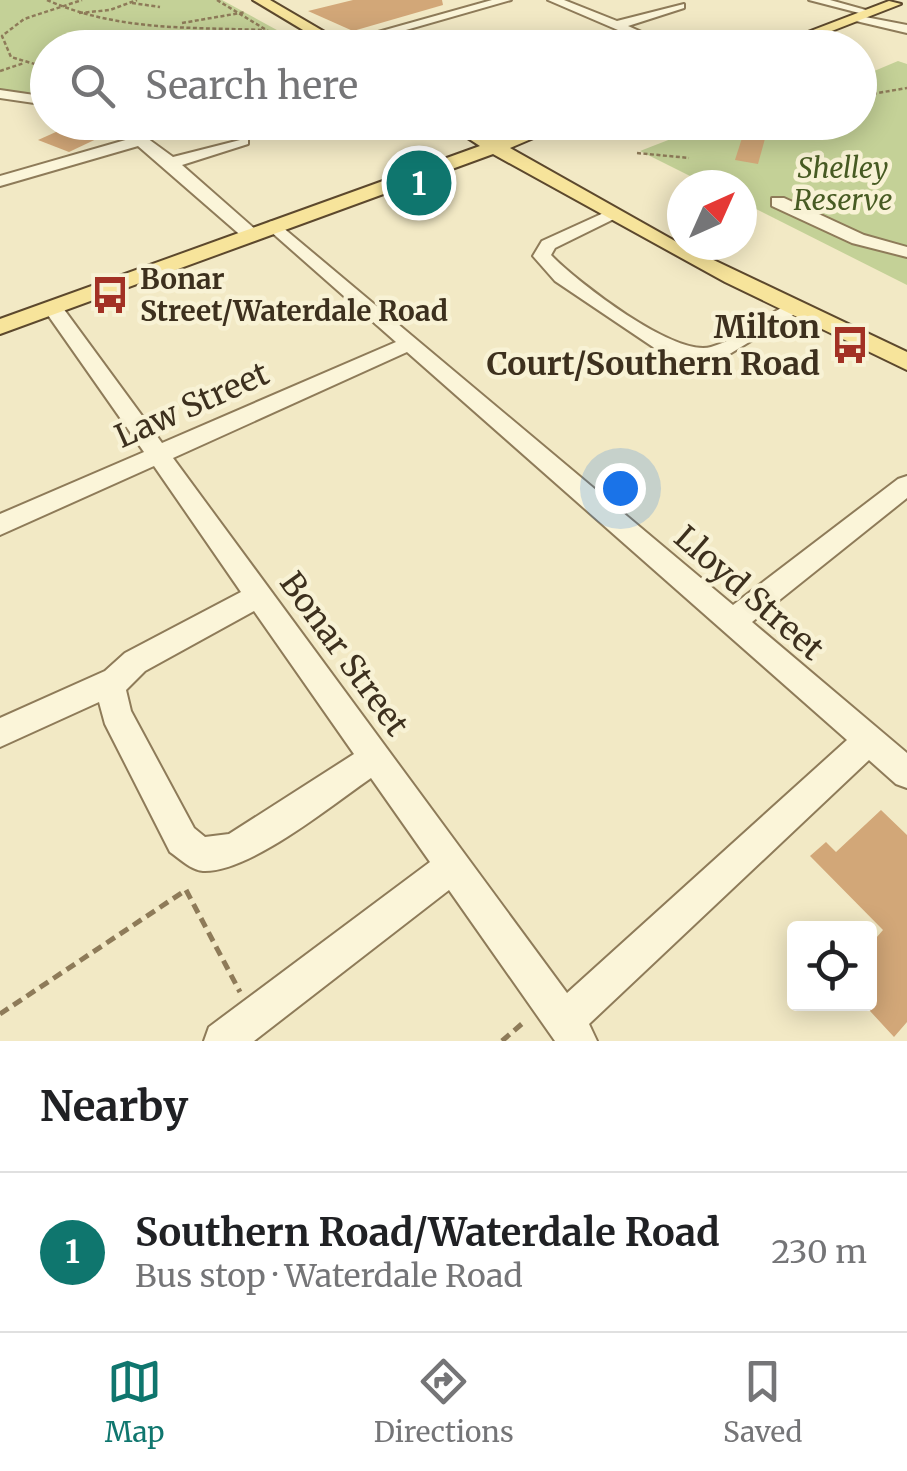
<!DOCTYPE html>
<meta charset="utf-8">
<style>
body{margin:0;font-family:Merriweather,serif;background:#f2f2f2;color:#202124}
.controls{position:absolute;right:30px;bottom:30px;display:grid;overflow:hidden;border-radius:10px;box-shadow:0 5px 25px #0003}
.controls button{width:90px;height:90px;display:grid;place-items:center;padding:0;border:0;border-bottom:2px solid #e0e0e0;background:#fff;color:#202124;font:50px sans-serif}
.compass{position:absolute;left:667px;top:170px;width:90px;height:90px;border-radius:50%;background:#fff;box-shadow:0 5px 25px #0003;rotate:45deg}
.you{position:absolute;left:620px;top:488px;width:35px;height:35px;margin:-25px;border:8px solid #fff;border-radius:50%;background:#1a73e8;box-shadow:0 0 0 15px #1a73e833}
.badge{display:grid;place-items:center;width:65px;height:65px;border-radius:50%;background:#0f766e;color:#fff;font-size:32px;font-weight:700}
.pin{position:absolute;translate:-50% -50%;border:5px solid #fff;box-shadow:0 2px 10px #0006}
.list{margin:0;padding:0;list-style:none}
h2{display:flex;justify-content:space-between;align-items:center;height:130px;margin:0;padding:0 40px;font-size:42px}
h2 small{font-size:32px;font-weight:400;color:#757577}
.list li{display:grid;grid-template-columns:65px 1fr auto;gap:30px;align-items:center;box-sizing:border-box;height:160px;padding:0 40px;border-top:2px solid #e0e0e0}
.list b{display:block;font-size:38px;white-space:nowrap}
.list p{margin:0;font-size:32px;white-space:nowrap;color:#757577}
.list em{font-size:32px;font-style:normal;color:#757577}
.icon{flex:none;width:55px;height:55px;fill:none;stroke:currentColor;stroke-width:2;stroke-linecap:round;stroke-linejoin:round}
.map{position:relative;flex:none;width:907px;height:1041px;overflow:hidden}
.search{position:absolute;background:#fff;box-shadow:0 5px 25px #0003;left:30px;right:30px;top:30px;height:110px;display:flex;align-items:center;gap:25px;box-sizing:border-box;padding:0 35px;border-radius:55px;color:#757577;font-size:38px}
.sheet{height:290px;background:#fff}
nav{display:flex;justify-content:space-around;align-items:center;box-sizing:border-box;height:140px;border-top:2px solid #e0e0e0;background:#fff;font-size:28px;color:#757577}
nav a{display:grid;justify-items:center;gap:5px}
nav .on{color:#0f766e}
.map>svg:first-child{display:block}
.green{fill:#c4d197}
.building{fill:#d2a778}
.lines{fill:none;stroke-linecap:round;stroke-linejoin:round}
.minor-casing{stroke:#8e7b59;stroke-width:4}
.major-casing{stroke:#5c482d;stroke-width:4}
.path-far1{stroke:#8e7b59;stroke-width:2.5;stroke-dasharray:4 2.5;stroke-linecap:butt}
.path{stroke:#8e7b59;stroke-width:5;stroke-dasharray:10 6;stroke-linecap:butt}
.minor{fill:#fbf5d9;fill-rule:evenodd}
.major{fill:#f7e49b;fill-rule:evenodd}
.labels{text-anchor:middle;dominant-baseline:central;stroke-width:9;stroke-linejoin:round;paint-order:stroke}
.far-park-label{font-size:28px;font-style:italic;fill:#475b23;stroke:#f8f2d5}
.far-poi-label{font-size:28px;font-weight:bold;fill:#3d301e;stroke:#f8f2d5;text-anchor:start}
.poi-label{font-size:32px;font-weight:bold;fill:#3d301e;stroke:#f8f2d5;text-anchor:end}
.street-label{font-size:32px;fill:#3d301e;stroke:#f8f2d5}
</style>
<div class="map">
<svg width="907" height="1041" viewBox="0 0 907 1041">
<rect width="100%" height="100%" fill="#f2e9c5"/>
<g class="green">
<polygon points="0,0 222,0 308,47 48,48 47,97 0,91"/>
<polygon points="898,61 907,64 907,285 742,202 742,185 708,185 640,151 712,123 860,122 860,77"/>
</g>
<g class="building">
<polygon points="353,0 442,0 443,5 353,31 308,11"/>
<polygon points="747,122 769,124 758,164 735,160"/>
<polygon points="76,123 107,134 69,152 38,140"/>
<polygon points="881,810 907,835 907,1022 894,1037 870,1011 870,945 883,930 810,856 826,842 836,852"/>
</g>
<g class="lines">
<g class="minor-casing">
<g id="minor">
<polygon points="492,0 511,0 343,48 321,48"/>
<polygon points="548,0 564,0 617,21 684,4 684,8 628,26 678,48 660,48"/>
<polygon points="809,0 830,0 873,12 867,15"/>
<polygon points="860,16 907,25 907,33 856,21"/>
<polygon points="0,90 48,97 48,105 0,98"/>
<polygon points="108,122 125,122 173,157 248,138 248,144 182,165 257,231 257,239 245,239 138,146 0,186 0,176 129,139"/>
<polygon points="772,198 784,198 864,235 907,247 907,257 852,243 772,206"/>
<path d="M 608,211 L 622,215 L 555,248 L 551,255 C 577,282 674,357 711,347 C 736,340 763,318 786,305 L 793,303 L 803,309 L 723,358 L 689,361 L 656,349 L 555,281 L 533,256 L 542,241 Z"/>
<path d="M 275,221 L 733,605 L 898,479 L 907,476 L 907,498 L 752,622 L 907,753 L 907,788 L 896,784 L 869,760 L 589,1024 L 597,1041 L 555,1041 L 449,890 L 254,1041 L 204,1041 L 209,1027 L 430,862 L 371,778 C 332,805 249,873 203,871 C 191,870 180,859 170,852 L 105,724 L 99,702 L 0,747 L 0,718 L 105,671 L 125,653 L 241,592 L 154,466 L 0,535 L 0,514 L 144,452 L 43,308 L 53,302 L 60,304 L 162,443 L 396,342 L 269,230 L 269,222 ZM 407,352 L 847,740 L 567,993 L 173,458 ZM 254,611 L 354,754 L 229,834 L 205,837 L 194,828 L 131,711 L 126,690 L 145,671 Z"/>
</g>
</g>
<g class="major-casing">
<g id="major">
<polygon points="253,0 270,0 352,48 333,48"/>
<polygon points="889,1 901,4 788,48 766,48"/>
<polygon points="443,122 465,122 496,140 545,122 571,122 510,148 682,245 907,352 907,370 725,282 493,154 0,334 0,319 480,146"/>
</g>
</g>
<g class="path-far1">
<path d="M 47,0 C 118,31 186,27 262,30 L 275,34 L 284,48"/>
<polyline points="217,0 268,31"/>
<polyline points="132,3 160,7"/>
<polyline points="79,13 110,10 137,0"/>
<polyline points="182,23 246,12"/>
<polyline points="275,34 291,38"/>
<polyline points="48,68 11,57 2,36 24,19 82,0"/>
<polyline points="0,71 24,63"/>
<polyline points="860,96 907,88"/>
<polyline points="784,133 791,122"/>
<polyline points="637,153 689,158"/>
</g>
<g class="path">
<polyline points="186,890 240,992"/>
<polyline points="0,1014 186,890"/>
<polyline points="502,1041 524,1022"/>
</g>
<use href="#minor" class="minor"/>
<use href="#major" class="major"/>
</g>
<defs>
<g id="bus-bare" transform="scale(3)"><path d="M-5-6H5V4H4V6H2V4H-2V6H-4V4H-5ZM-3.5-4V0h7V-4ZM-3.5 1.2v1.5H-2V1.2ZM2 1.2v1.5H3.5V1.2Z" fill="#a23124" stroke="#f8f2d5" stroke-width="2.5" paint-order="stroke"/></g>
</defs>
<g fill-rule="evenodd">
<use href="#bus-bare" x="110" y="295"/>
<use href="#bus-bare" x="850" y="345"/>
</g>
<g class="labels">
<g class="far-park-label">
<text x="843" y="168">Shelley<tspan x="843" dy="32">Reserve</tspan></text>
</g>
<g class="far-poi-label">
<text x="140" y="279">Bonar<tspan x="140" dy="32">Street/Waterdale Road</tspan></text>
</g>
<g class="poi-label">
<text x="820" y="327">Milton<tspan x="820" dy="37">Court/Southern Road</tspan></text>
</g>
<g class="street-label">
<text transform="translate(192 405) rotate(-24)">Law Street</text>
<text transform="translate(749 593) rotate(41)">Lloyd Street</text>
<text transform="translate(344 654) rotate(54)">Bonar Street</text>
</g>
</g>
</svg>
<div class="controls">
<button><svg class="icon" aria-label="locate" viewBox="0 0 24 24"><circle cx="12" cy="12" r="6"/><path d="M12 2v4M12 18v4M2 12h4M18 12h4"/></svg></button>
</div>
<svg class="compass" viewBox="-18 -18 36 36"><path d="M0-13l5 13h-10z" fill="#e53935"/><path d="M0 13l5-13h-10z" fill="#757577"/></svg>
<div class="you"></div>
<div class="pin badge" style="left:419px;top:183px">1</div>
<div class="search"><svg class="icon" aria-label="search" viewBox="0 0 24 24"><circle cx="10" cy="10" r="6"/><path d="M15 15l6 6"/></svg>Search here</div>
</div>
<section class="sheet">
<h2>Nearby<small></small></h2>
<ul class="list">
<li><span class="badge">1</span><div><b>Southern Road/Waterdale Road</b><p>Bus stop · Waterdale Road</p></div><em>230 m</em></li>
</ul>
</section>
<nav>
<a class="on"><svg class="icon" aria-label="map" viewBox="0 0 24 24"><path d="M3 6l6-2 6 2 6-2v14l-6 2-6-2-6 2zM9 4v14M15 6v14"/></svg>Map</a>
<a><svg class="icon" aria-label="directions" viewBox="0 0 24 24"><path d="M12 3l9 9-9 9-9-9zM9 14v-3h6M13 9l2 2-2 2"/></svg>Directions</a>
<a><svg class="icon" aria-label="saved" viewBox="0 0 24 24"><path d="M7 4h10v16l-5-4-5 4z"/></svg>Saved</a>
</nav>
